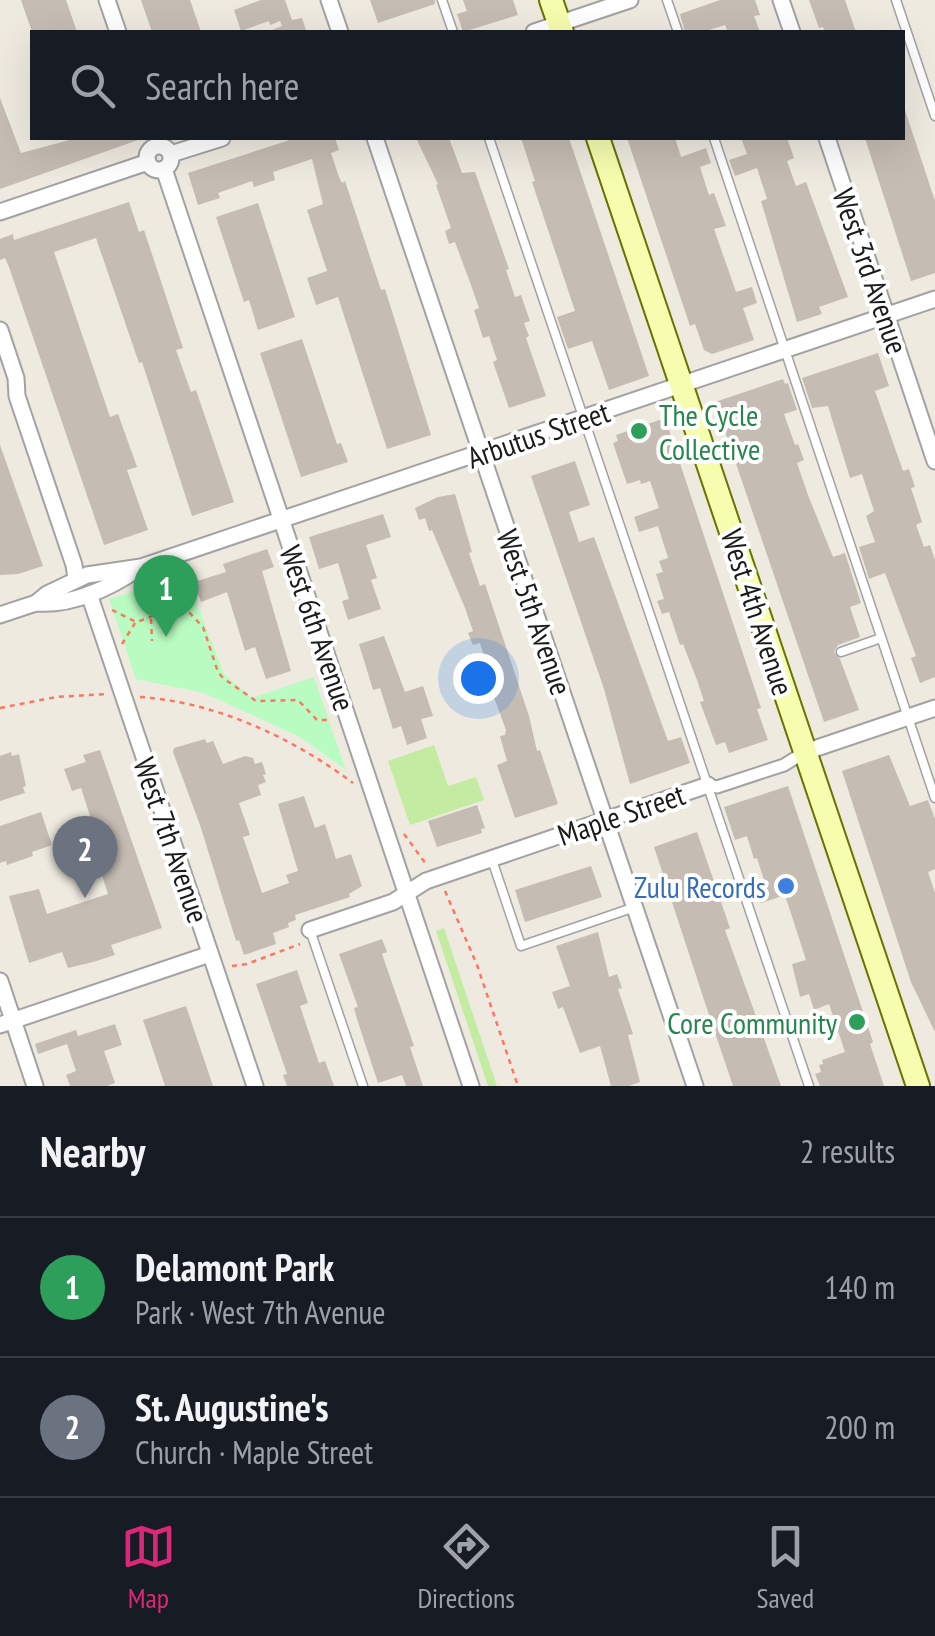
<!DOCTYPE html>
<meta charset="utf-8">
<style>
body{margin:0;font-family:"PT Sans Narrow",sans-serif;background:#242831;color:#f1f3f6}
.you{position:absolute;left:478px;top:678px;width:35px;height:35px;margin:-25px;border:8px solid #fff;border-radius:50%;background:#1a73e8;box-shadow:0 0 0 15px #1a73e833}
.badge{display:grid;place-items:center;width:65px;height:65px;border-radius:50%;background:#db2777;color:#fff;font-size:32px;font-weight:700}
.pin{position:absolute;translate:-50% -82px;filter:drop-shadow(0 2px 5px #0008)}
.pin::after{content:'';position:absolute;top:52px;width:35px;height:30px;background:inherit;clip-path:polygon(0 0,100% 0,50% 100%)}
.list{margin:0;padding:0;list-style:none}
h2{display:flex;justify-content:space-between;align-items:center;height:130px;margin:0;padding:0 40px;font-size:42px}
h2 small{font-size:32px;font-weight:400;color:#9ea1a6}
.list li{display:grid;grid-template-columns:65px 1fr auto;gap:30px;align-items:center;box-sizing:border-box;height:140px;padding:0 40px;border-top:2px solid #363941}
.list b{display:block;font-size:38px;white-space:nowrap}
.list p{margin:0;font-size:32px;white-space:nowrap;color:#9ea1a6}
.list em{font-size:32px;font-style:normal;color:#9ea1a6}
.icon{flex:none;width:55px;height:55px;fill:none;stroke:currentColor;stroke-width:2;stroke-linecap:round;stroke-linejoin:round}
.map{position:relative;flex:none;width:935px;height:1086px;overflow:hidden}
.search{position:absolute;background:#171b24;box-shadow:0 10px 40px #0002;left:30px;right:30px;top:30px;height:110px;display:flex;align-items:center;gap:25px;box-sizing:border-box;padding:0 35px;border-radius:0px;color:#9ea1a6;font-size:38px}
.sheet{height:410px;background:#171b24}
nav{display:flex;justify-content:space-around;align-items:center;box-sizing:border-box;height:140px;border-top:2px solid #363941;background:#171b24;font-size:28px;color:#9ea1a6}
nav a{display:grid;justify-items:center;gap:5px}
nav .on{color:#db2777}
.map>svg:first-child{display:block}
.grass{fill:#c3eca2}
.park{fill:#b9fcc1}
.building{fill:#c5bcb3}
.lines{fill:none;stroke-linecap:round;stroke-linejoin:round}
.service-casing{stroke:#a2a2a2;stroke-width:11}
.pedestrian-casing{stroke:#a2a2a2;stroke-width:15}
.minor-casing{stroke:#a2a2a2;stroke-width:19}
.secondary-casing{stroke:#647500;stroke-width:26}
.path{stroke:#ff7660;stroke-width:2.5;stroke-dasharray:5 5;stroke-linecap:butt}
.service{stroke:#fff;stroke-width:8}
.pedestrian{stroke:#fff;stroke-width:11}
.minor{stroke:#fff;stroke-width:15}
.secondary{stroke:#f6fdaf;stroke-width:22}
.leisure-dot{fill:#2e9e5b;stroke:#fff;stroke-width:4}
.shop-dot{fill:#3f7fe0;stroke:#fff;stroke-width:4}
.labels{text-anchor:middle;dominant-baseline:central;stroke-width:8;stroke-linejoin:round;paint-order:stroke}
.street-label{font-size:30px;fill:#1b1b1b;stroke:#fff}
.leisure-label{font-size:30px;fill:#27864d;stroke:#fff;text-anchor:start}
.shop-label{font-size:30px;fill:#366cbe;stroke:#fff;text-anchor:end}
</style>
<div class="map">
<svg width="935" height="1086" viewBox="0 0 935 1086">
<rect width="100%" height="100%" fill="#eeeae0"/>
<g class="grass">
<polygon points="434,745 448,786 476,777 484,800 410,825 388,761"/>
<polygon points="444,928 497,1086 488,1086 436,931"/>
</g>
<polygon class="park" points="186,575 224,674 252,698 314,677 346,770 300,737 204,693 136,679 109,599"/>
<g class="building">
<polygon points="21,0 66,0 77,32 32,32"/>
<polygon points="141,0 190,0 201,32 152,32"/>
<polygon points="261,0 285,0 292,20 302,18 306,30 267,32 282,26 280,21 270,25 269,21 241,31 234,10"/>
<polygon points="370,0 435,0 435,4 378,23"/>
<polygon points="463,0 513,0 518,15 463,32 457,14 467,11"/>
<polygon points="720,0 755,0 760,15 754,16 760,32 728,32 725,25 703,32 685,32 680,14"/>
<polygon points="809,0 845,0 856,32 825,32 823,27 819,28"/>
<polygon points="0,98 21,153 77,138 138,140 0,189"/>
<polygon points="905,110 935,201 935,273 911,281 865,138 902,138"/>
<polygon points="296,138 335,138 339,150 331,153 339,177 342,183 345,181 381,290 385,289 431,435 387,449 338,297 316,305 307,278 327,271 307,210 323,204 312,159 273,172 275,180 254,187 252,181 218,193 220,198 198,205 188,173"/>
<polygon points="416,138 449,138 462,173 475,172 509,269 506,270 515,297 521,295 530,321 524,323 529,336 526,338 546,396 509,408 493,362 497,360 489,336 483,338 474,310 479,308 471,285 455,242 449,244 445,231 451,228 436,185 438,184"/>
<polygon points="521,138 569,138 649,376 609,390 592,341 568,349 557,317 575,311 532,182 535,181"/>
<polygon points="627,138 675,138 681,157 706,148 711,163 700,167 709,195 714,193 726,226 714,229 736,292 752,287 757,303 743,308 754,340 712,354 704,350 695,324 690,326"/>
<polygon points="741,138 787,138 794,158 787,161 796,186 806,182 848,297 819,307 822,314 797,322 761,201 767,199 757,168 735,176 729,160 747,154"/>
<polygon points="129,202 139,232 144,230 183,348 176,350 191,392 196,390 234,502 192,516 142,362 139,363 96,238 54,252 110,417 118,414 137,467 127,470 148,530 104,545 9,267 5,258 0,260 0,239 13,234 14,240"/>
<polygon points="258,203 295,317 258,330 249,300 244,302 216,217"/>
<polygon points="302,339 337,444 341,443 348,462 301,477 260,353"/>
<polygon points="878,353 889,386 875,391 903,471 909,469 915,487 911,488 922,522 916,525 924,547 930,545 935,560 935,677 920,683 911,658 916,656 885,573 869,579 859,547 875,542 866,516 874,511 862,474 850,478 828,406 812,408 802,378"/>
<polygon points="783,379 785,384 788,383 797,410 784,414 795,445 798,444 804,460 797,463 808,495 833,557 845,553 861,603 850,607 860,637 838,645 834,652 840,659 859,710 824,722 715,402"/>
<polygon points="665,418 761,708 757,709 768,740 729,753 725,742 716,745 700,702 704,701 697,680 683,644 680,645 669,612 662,614 657,601 664,599 656,574 663,572 659,561 668,558 658,526 639,532 634,517 659,508 650,481 641,484 640,480 627,484 613,443 618,441 616,435"/>
<polygon points="0,445 43,566 18,574 0,575"/>
<polygon points="575,461 590,505 569,512 579,542 594,537 668,741 681,737 690,763 630,784 604,689 531,476"/>
<polygon points="455,494 472,552 469,553 480,586 485,584 529,716 537,751 540,750 558,804 515,818 497,765 507,761 500,736 505,735 506,730 484,670 488,669 480,643 473,645 468,633 473,631 465,608 432,530 429,531 425,518 419,520 415,508 438,497"/>
<polygon points="383,514 391,537 366,545 377,578 371,580 381,609 348,620 342,601 349,599 338,563 319,569 309,537"/>
<polygon points="267,549 274,567 262,571 291,671 266,679 255,647 245,651 227,592 201,602 194,582 226,572 223,564"/>
<polygon points="384,636 405,692 423,686 433,716 421,719 427,738 407,745 401,726 393,729 380,688 373,690 359,644"/>
<polygon points="205,739 207,743 213,741 223,764 245,756 253,758 255,764 262,762 266,774 263,775 266,782 258,785 261,795 239,803 250,835 243,837 262,893 289,883 286,875 298,871 278,804 304,796 315,828 325,824 336,859 351,854 362,886 349,894 350,897 295,915 296,920 288,923 289,927 273,933 276,944 244,955 239,940 236,941 200,825 173,752 174,748"/>
<polygon points="100,750 162,928 111,945 115,955 93,962 68,968 62,952 29,963 9,896 39,889 47,914 108,894 98,863 88,866 83,863 81,857 87,844 82,829 93,825 81,788 72,791 64,769 86,762 83,755"/>
<polygon points="11,752 12,756 19,754 26,786 23,787 25,793 0,801 0,756"/>
<polygon points="889,755 910,806 928,800 935,819 935,869 928,872 935,893 935,1032 911,982 842,771"/>
<polygon points="788,786 873,1042 870,1044 884,1086 820,1086 815,1074 821,1072 819,1065 823,1064 822,1060 845,1052 829,1004 814,1010 809,994 800,997 792,964 806,960 785,895 761,903 755,887 765,883 757,858 754,859 747,836 735,840 724,807"/>
<polygon points="477,805 485,828 481,829 482,833 437,847 428,821"/>
<polygon points="41,812 52,845 32,852 33,856 7,865 6,861 0,863 0,826"/>
<polygon points="697,832 730,928 725,930 781,1086 733,1086 710,1018 654,847"/>
<polygon points="591,866 602,897 525,922 515,890"/>
<polygon points="598,932 609,977 617,974 622,988 618,989 633,1034 628,1035 640,1082 629,1086 611,1086 600,1046 580,1053 563,1007 558,1009 552,992 570,986 556,946"/>
<polygon points="382,939 387,952 382,954 414,1046 410,1047 423,1086 406,1086 402,1075 378,1083 357,1019 354,1008 358,1007 339,954"/>
<polygon points="297,970 308,1003 300,1006 319,1063 325,1061 334,1086 287,1086 283,1075 287,1074 256,984"/>
<polygon points="186,1006 213,1086 165,1086 143,1020"/>
<polygon points="115,1024 122,1045 104,1051 115,1083 107,1086 70,1086 66,1075 76,1071 67,1044 38,1054 35,1044 76,1030 78,1036"/>
</g>
<g class="lines">
<g class="service-casing">
<g id="service">
<polyline points="442,0 453,32"/>
<polyline points="667,0 678,32"/>
<polyline points="896,0 935,116"/>
<polyline points="489,138 809,1086"/>
<polyline points="714,138 935,798"/>
<polyline points="841,652 881,638"/>
<polyline points="492,860 521,946 635,907"/>
<polyline points="310,930 363,1086"/>
</g>
</g>
<g class="pedestrian-casing">
<polyline id="pedestrian" points="708,785 717,787 784,765 805,752"/>
</g>
<g class="minor-casing">
<g id="minor">
<polyline points="107,0 118,32"/>
<polyline points="329,0 340,32"/>
<polyline points="781,0 792,32"/>
<polyline points="534,32 630,0"/>
<polyline points="375,138 695,1086"/>
<polyline points="827,138 935,461"/>
<circle cx="159" cy="158" r="12"/>
<polyline points="171,154 222,138"/>
<polyline points="164,169 471,1086"/>
<polyline points="0,212 148,162"/>
<polyline points="0,330 16,378 17,396 74,565 76,579"/>
<polyline points="89,594 255,1086"/>
<path d="M 36,603 C 72,606 110,588 139,568"/>
<polyline points="0,615 36,603 47,594 87,575 141,567 935,299"/>
<polyline points="805,752 935,708"/>
<polyline points="310,930 393,902 426,881 708,785"/>
<polyline points="0,981 35,1086"/>
<polyline points="0,1025 210,954"/>
</g>
</g>
<g class="secondary-casing">
<g id="secondary">
<polyline points="551,0 562,32"/>
<polyline points="598,138 918,1086"/>
</g>
</g>
<g class="path">
<polyline points="172,603 185,608 203,627 218,672 223,678 256,701 298,700 317,720 330,720"/>
<path d="M 112,610 L 136,622 C 165,614 174,602 177,573"/>
<polyline points="151,619 152,641"/>
<polyline points="122,644 135,623"/>
<path d="M 140,697 C 216,702 293,738 353,783"/>
<polyline points="0,708 56,697 107,694"/>
<polyline points="404,834 426,864"/>
<polyline points="445,891 477,965 518,1086"/>
<polyline points="232,966 247,964 300,944"/>
</g>
<use href="#service" class="service"/>
<use href="#pedestrian" class="pedestrian"/>
<use href="#minor" class="minor"/>
<use href="#secondary" class="secondary"/>
</g>
<g class="leisure-dot">
<circle cx="639" cy="431" r="10"/>
<circle cx="857" cy="1022" r="10"/>
</g>
<circle class="shop-dot" cx="786" cy="886" r="10"/>
<g class="labels">
<g class="street-label">
<text transform="translate(871 271) rotate(71)">West 3rd Avenue</text>
<text transform="translate(538 434) rotate(-19)">Arbutus Street</text>
<text transform="translate(535 612) rotate(71)">West 5th Avenue</text>
<text transform="translate(758 612) rotate(72)">West 4th Avenue</text>
<text transform="translate(318 628) rotate(71)">West 6th Avenue</text>
<text transform="translate(621 814) rotate(-19)">Maple Street</text>
<text transform="translate(172 840) rotate(71)">West 7th Avenue</text>
</g>
<g class="leisure-label">
<text x="659" y="414">The Cycle<tspan x="659" dy="34">Collective</tspan></text>
<text x="837" y="1022" text-anchor="end">Core Community</text>
</g>
<g class="shop-label">
<text x="766" y="886">Zulu Records</text>
</g>
</g>
</svg>
<div class="you"></div>
<div class="pin badge" style="left:166px;top:637px;background:#2e9e5b">1</div>
<div class="pin badge" style="left:85px;top:898px;background:#6b7280">2</div>
<div class="search"><svg class="icon" aria-label="search" viewBox="0 0 24 24"><circle cx="10" cy="10" r="6"/><path d="M15 15l6 6"/></svg>Search here</div>
</div>
<section class="sheet">
<h2>Nearby<small>2 results</small></h2>
<ul class="list">
<li><span class="badge" style="background:#2e9e5b">1</span><div><b>Delamont Park</b><p>Park · West 7th Avenue</p></div><em>140 m</em></li>
<li><span class="badge" style="background:#6b7280">2</span><div><b>St. Augustine's</b><p>Church · Maple Street</p></div><em>200 m</em></li>
</ul>
</section>
<nav>
<a class="on"><svg class="icon" aria-label="map" viewBox="0 0 24 24"><path d="M3 6l6-2 6 2 6-2v14l-6 2-6-2-6 2zM9 4v14M15 6v14"/></svg>Map</a>
<a><svg class="icon" aria-label="directions" viewBox="0 0 24 24"><path d="M12 3l9 9-9 9-9-9zM9 14v-3h6M13 9l2 2-2 2"/></svg>Directions</a>
<a><svg class="icon" aria-label="saved" viewBox="0 0 24 24"><path d="M7 4h10v16l-5-4-5 4z"/></svg>Saved</a>
</nav>
